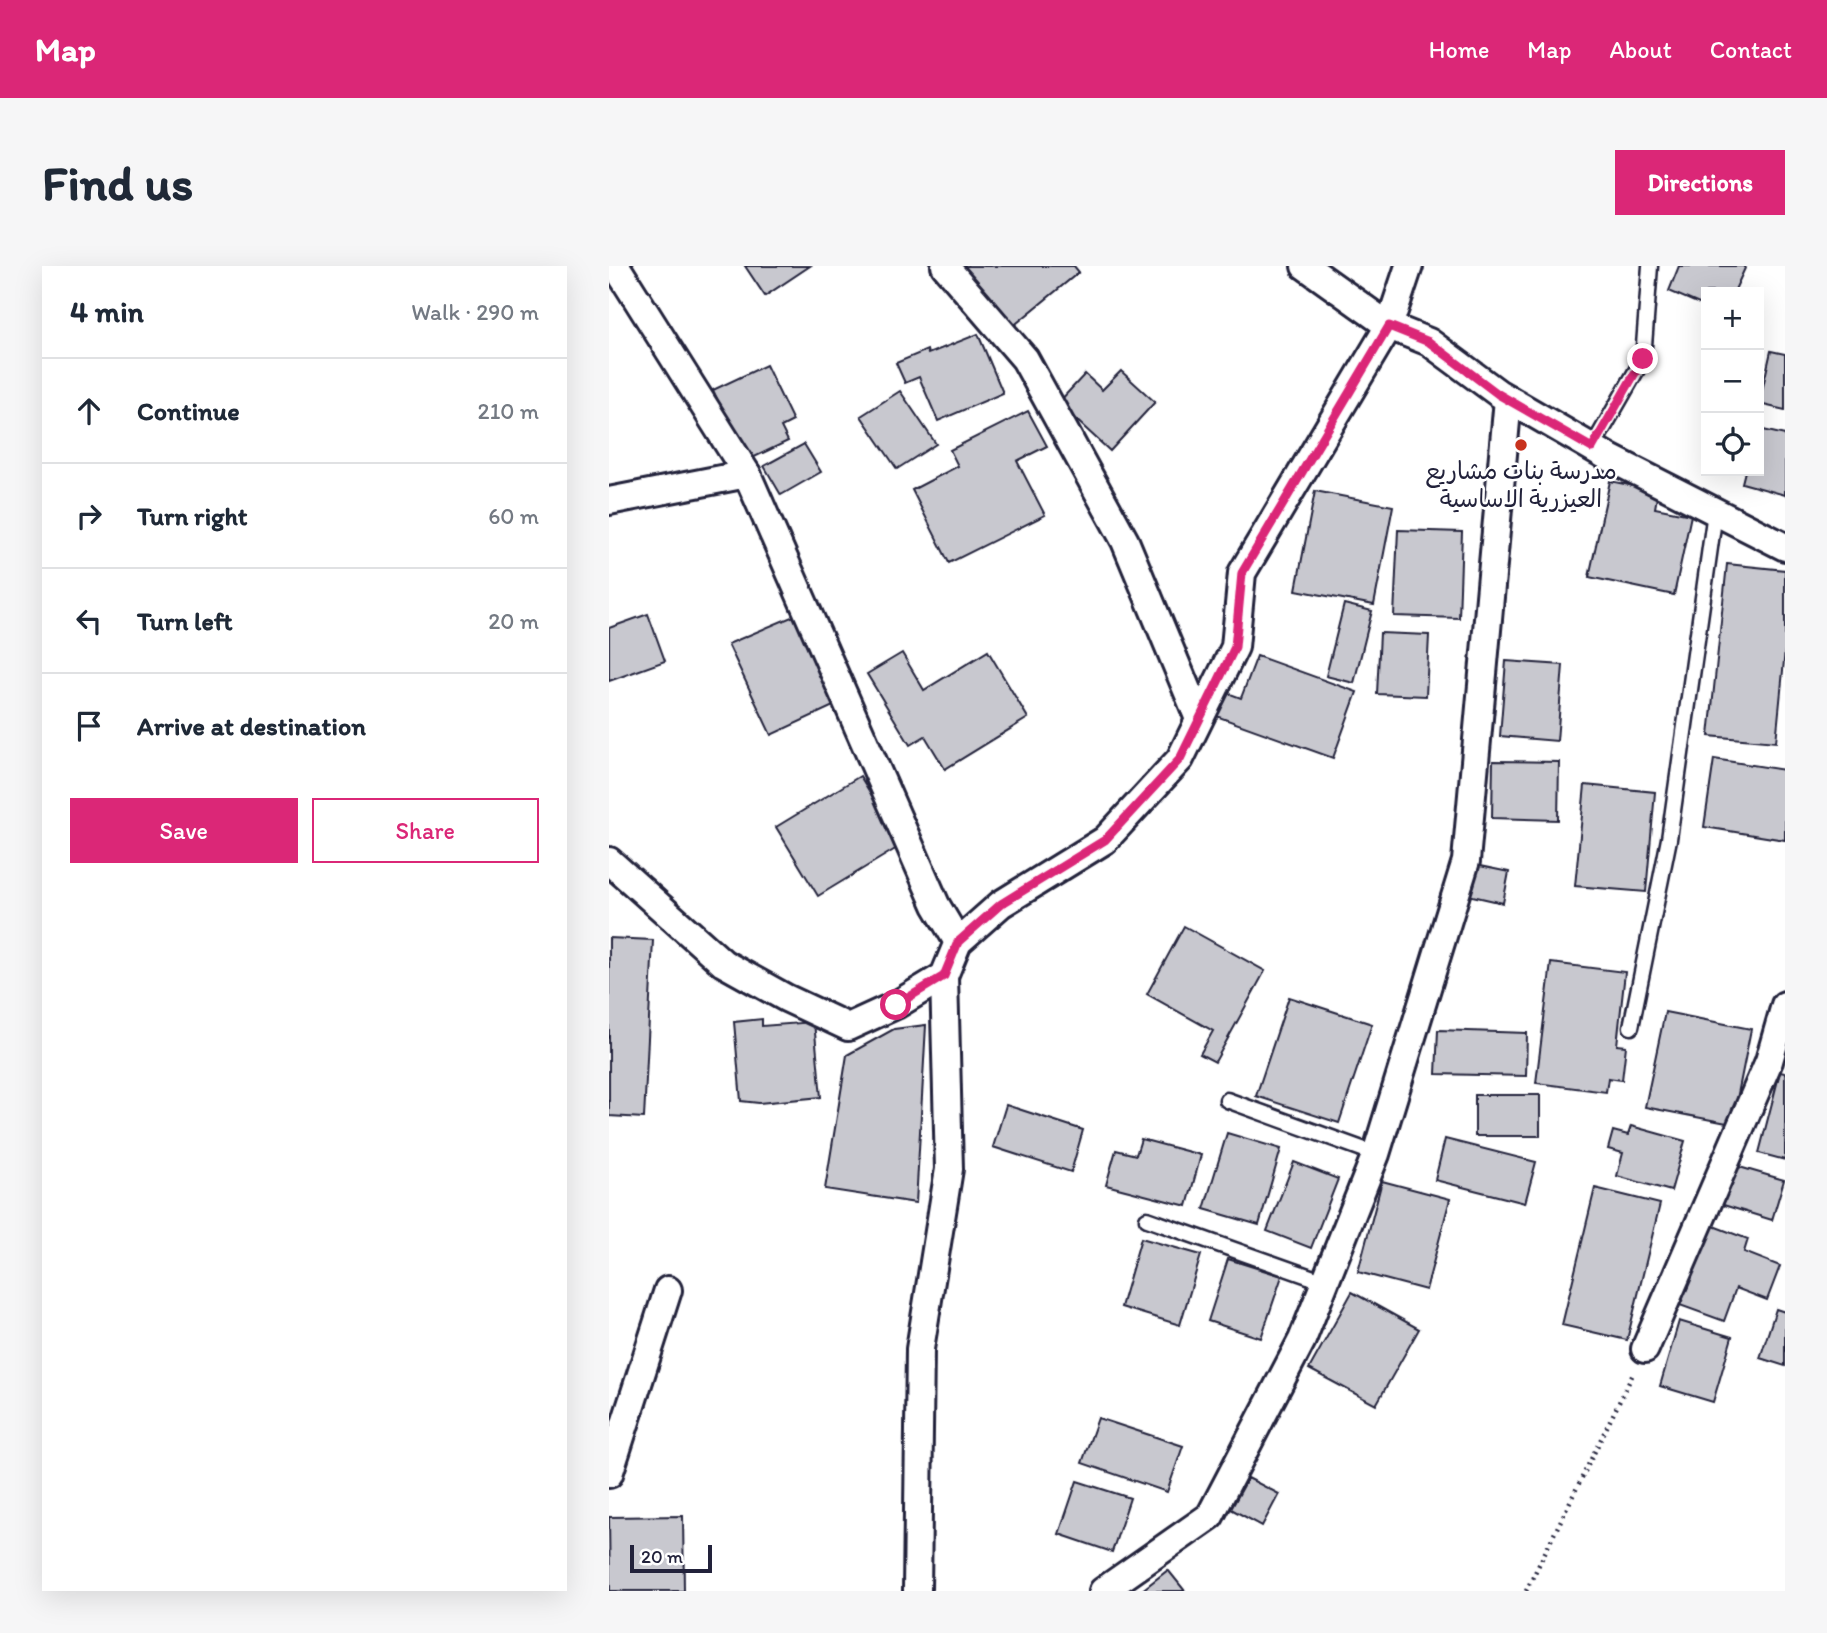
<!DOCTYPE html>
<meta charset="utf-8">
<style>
body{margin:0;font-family:Itim,"Playpen Sans Arabic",sans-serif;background:#f6f6f7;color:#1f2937}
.controls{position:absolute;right:21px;top:21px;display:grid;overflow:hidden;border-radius:0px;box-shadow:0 7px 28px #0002}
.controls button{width:63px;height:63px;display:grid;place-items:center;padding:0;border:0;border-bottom:2px solid #e0e1e3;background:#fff;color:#1f2937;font:35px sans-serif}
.scale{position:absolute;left:21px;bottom:18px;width:82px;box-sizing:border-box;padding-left:7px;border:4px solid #22223b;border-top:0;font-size:19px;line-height:24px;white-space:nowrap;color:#22223b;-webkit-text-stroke:5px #fff;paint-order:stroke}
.stop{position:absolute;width:21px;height:21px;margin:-16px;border:5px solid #db2777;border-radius:50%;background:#fff}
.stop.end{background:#db2777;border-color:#fff;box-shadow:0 2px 7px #0008}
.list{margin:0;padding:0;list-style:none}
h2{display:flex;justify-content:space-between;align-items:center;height:91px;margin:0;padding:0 28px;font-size:30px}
h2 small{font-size:23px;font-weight:400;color:#747a83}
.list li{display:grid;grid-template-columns:46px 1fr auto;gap:21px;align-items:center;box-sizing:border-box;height:105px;padding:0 28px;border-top:2px solid #e0e1e3}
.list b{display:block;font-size:26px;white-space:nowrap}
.list em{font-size:23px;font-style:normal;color:#747a83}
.actions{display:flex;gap:14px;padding:21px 28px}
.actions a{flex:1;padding:16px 0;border:2px solid #db2777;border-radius:0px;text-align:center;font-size:24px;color:#db2777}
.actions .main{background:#db2777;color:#fff}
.icon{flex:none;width:38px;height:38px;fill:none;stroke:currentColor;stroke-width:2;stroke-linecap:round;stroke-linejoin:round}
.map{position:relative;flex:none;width:1176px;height:1325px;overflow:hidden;border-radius:0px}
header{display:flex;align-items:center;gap:42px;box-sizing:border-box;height:98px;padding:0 35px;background:#db2777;color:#fff}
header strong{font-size:33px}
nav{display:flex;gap:38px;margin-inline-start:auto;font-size:24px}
.intro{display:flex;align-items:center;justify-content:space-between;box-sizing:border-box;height:168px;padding:0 42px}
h1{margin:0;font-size:49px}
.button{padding:18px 32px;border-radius:0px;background:#db2777;color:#fff;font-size:24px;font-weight:700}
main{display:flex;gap:42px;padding:0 42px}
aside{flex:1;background:#fff;border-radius:0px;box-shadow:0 7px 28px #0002}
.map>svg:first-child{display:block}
.building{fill:#c8c8cf;stroke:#22223b;stroke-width:2}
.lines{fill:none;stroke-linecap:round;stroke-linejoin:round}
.lane-casing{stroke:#22223b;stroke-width:19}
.street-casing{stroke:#22223b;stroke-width:32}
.path{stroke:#22223b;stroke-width:4.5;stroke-dasharray:2 5;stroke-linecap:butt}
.lane{stroke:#fff;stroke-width:14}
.street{stroke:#fff;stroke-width:26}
.route{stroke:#db2777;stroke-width:9}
.poi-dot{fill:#c8321e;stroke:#fff;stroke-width:2.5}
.labels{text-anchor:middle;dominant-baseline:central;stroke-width:5;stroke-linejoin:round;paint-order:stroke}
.poi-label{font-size:24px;fill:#22223b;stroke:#fff}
</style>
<header>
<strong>Map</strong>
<nav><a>Home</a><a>Map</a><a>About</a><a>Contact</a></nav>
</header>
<div class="intro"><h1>Find us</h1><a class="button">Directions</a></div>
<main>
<aside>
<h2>4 min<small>Walk · 290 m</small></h2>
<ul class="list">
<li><svg class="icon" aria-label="ahead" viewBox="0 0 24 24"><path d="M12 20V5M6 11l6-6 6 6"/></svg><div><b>Continue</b></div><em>210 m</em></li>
<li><svg class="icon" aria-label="right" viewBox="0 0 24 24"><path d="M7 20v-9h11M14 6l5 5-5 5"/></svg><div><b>Turn right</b></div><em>60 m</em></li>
<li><svg class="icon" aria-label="left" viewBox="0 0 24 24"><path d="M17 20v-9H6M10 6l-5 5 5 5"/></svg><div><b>Turn left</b></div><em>20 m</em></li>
<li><svg class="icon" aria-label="arrive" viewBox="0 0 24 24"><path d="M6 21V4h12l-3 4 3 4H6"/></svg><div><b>Arrive at destination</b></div></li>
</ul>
<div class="actions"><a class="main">Save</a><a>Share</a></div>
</aside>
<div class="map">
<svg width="1176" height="1325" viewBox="0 0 1176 1325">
<rect width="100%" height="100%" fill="#fff"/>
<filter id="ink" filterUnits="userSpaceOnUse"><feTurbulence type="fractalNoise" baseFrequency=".0143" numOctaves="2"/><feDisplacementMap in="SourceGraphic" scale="14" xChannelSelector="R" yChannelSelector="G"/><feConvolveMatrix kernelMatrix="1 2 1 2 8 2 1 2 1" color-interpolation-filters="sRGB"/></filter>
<g filter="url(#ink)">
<g class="building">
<polygon points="136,0 201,0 156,30"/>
<polygon points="352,0 465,0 470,6 403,61"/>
<polygon points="1070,0 1137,0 1125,26 1097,26 1097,41 1060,25"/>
<polygon points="369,68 394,127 329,155 310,111 296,117 287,97 318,84 319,88"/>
<polygon points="1162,85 1176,88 1176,144 1150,138"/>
<polygon points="157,99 184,155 172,161 179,175 137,195 104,124"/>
<polygon points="512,105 546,136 501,185 449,137 476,108 493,124"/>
<polygon points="291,125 327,178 288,203 252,150"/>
<polygon points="419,145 438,180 408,195 436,249 340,297 303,224 349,200 341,184"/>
<polygon points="1150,163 1176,169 1176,229 1133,217 1136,205 1150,205"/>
<polygon points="195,178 212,206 172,229 155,200"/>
<polygon points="1001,215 1049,225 1046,242 1082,249 1065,329 980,311"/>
<polygon points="706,225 784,240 765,339 687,324"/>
<polygon points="789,264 853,266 850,352 785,350"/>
<polygon points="1118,298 1176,304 1176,384 1167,476 1100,470"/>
<polygon points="735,338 763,345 745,417 717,410"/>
<polygon points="192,347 233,436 162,469 119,378"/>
<polygon points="39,348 56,395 0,415 0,362"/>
<polygon points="771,367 820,369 817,430 768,428"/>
<polygon points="379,385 419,452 336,503 316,470 301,479 258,408 293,387 315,424"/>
<polygon points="648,390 748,426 724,492 607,450 616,426 632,432"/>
<polygon points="897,395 954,399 948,475 891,470"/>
<polygon points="1105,493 1176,504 1176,574 1095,561"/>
<polygon points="884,495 950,496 949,554 883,552"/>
<polygon points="251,510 293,579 209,630 167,561"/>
<polygon points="976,519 1046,526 1037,626 966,620"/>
<polygon points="866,599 900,606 894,637 859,629"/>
<polygon points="575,660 656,705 606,796 591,788 604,765 538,728"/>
<polygon points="0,672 44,674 35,852 0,850"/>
<polygon points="942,697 1016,706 1008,779 1017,780 1013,814 999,812 997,826 927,817"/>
<polygon points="680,731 763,758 730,857 647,830"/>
<polygon points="1056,746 1142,763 1123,858 1036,841"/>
<polygon points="153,753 153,760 205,756 212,831 150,837 132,835 125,756"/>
<polygon points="317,759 307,937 216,923 238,789 285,763"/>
<polygon points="829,764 918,767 917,810 827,808"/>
<polygon points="1171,806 1176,807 1176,894 1150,887"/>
<rect x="866" y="829" width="65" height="41"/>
<polygon points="397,839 474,864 462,906 384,881"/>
<polygon points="1022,860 1076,875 1062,925 1008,910 1014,887 999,883 1004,865 1019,869"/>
<polygon points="618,867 672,883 650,959 595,943"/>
<polygon points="532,873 592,889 578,940 497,919 507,884 527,889"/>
<polygon points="836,873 927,896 916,937 826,914"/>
<polygon points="685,896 729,913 702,982 658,965"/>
<polygon points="1120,898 1175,914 1163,954 1108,937"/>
<polygon points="773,915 841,933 817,1024 749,1006"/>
<polygon points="986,922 1051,938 1018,1074 953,1059"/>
<polygon points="1099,958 1139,973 1135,986 1171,1000 1158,1034 1127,1022 1115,1055 1068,1038"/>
<polygon points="532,972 592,989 571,1059 512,1041"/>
<polygon points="619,993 673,1010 652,1072 599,1055"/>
<polygon points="743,1026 810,1063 767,1139 700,1103"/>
<polygon points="1167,1043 1176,1046 1176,1100 1151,1092"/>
<polygon points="1070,1055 1123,1071 1104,1136 1051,1120"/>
<polygon points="489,1152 574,1180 558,1226 473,1197"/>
<polygon points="639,1212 670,1228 653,1260 622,1243"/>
<polygon points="468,1215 521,1232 503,1286 450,1268"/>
<polygon points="74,1250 75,1325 1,1325 0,1251"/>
<polygon points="559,1304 576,1325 532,1325"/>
</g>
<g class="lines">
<g class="lane-casing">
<g id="lane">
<polyline points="983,182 1034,93 1041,0"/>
<polyline points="1022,761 1060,573 1106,246"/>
<polyline points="618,834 767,888"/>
<polyline points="538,953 716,1016"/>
</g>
</g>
<g class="street-casing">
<g id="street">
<polyline points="7,0 138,208 327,639 349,676"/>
<polyline points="336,0 416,93 516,275 590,453"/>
<polyline points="696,0 780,60 820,76 889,127 1001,192 1176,281"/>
<polyline points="0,235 138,208"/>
<polyline points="0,595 114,697 177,732 239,761 287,739 335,710 349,676 392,638 496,574 571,493 626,381 633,307 780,60 800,0"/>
<polyline points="1036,1083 1160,795 1176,739"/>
<polyline points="0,1208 59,1024"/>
<polyline points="308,1325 311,1083 340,903 335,710"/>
<polyline points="494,1325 601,1250 693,1074 767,888 857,595 899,133"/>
</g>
</g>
<polyline class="path" points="917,1325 1025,1106"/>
<use href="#lane" class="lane"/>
<use href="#street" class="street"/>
</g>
</g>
<g class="lines" filter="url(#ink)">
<polyline class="route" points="287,739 335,710 349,676 392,638 496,574 571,493 626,381 633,307 780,60 820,76 889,128 983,182 1034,93"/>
</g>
<circle class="poi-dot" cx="912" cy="179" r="7"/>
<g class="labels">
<g class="poi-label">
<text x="912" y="204">مدرسة بنات مشاريع<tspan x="912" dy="28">العيزرية الاساسية</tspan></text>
</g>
</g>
</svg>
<div class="controls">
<button>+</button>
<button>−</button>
<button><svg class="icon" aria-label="locate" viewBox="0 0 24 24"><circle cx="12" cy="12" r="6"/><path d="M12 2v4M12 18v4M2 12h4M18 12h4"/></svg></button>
</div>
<div class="scale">20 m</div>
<div class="stop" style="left:287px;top:739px"></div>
<div class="stop end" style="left:1034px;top:93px"></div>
</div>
</main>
